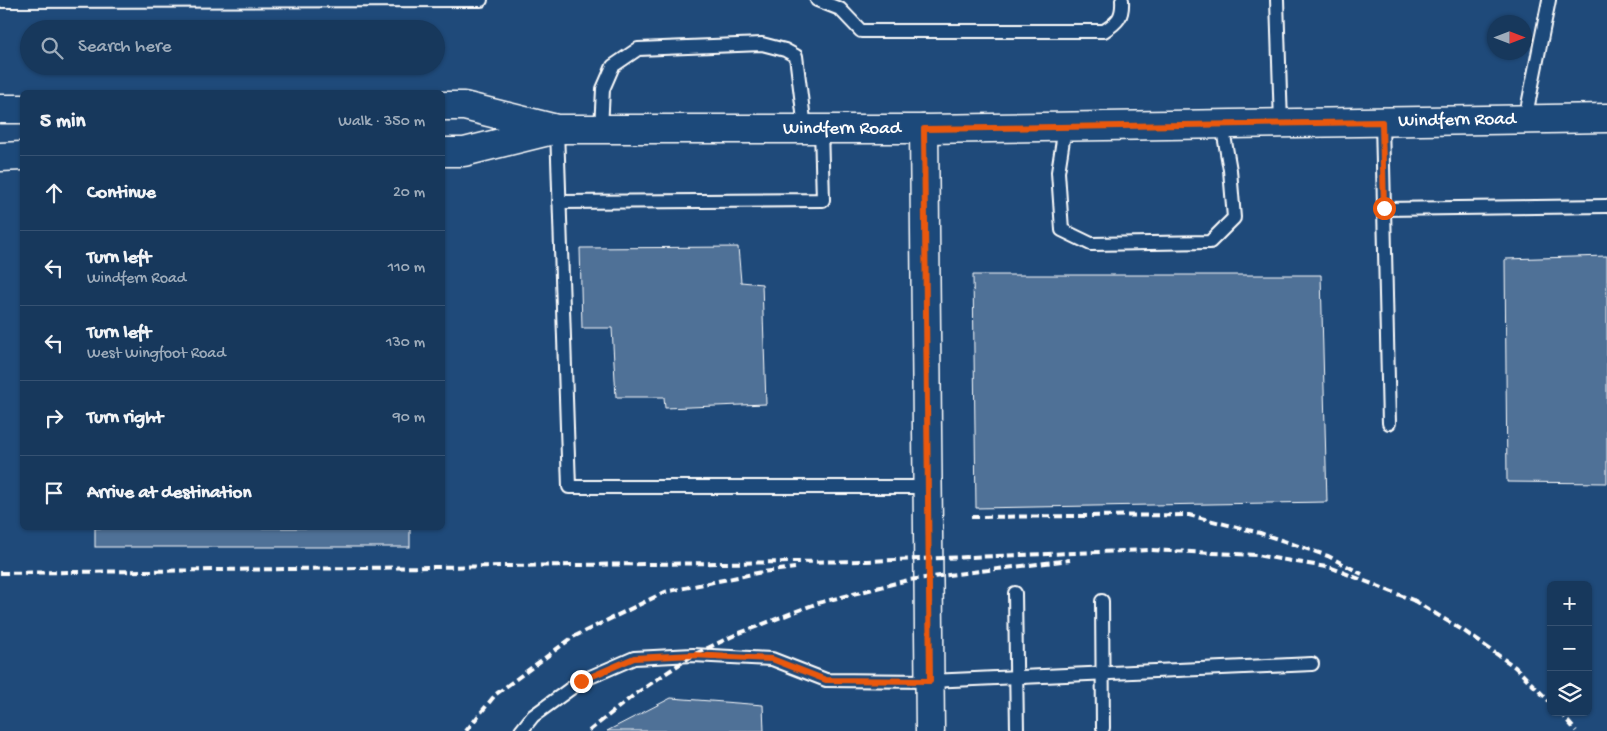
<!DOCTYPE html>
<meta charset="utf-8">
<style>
body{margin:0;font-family:"Gochi Hand",sans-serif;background:#203f62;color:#f1f3f6}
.controls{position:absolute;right:15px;bottom:15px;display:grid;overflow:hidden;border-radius:8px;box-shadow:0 1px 4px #0004}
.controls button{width:45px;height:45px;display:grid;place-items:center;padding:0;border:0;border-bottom:1px solid #365272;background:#17385c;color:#f1f3f6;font:25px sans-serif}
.compass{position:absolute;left:1487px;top:15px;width:45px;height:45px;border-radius:50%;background:#17385c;box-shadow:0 1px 4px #0004;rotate:90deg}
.stop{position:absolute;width:15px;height:15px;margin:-11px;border:4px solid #ea580c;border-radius:50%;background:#fff}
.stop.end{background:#ea580c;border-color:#fff;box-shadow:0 1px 5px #0008}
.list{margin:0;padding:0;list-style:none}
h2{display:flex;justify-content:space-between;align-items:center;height:65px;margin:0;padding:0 20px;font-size:21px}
h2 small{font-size:16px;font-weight:400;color:#9eacbb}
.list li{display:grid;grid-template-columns:32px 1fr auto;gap:15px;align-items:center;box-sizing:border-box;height:75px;padding:0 20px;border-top:1px solid #365272}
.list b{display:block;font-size:19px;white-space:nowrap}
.list p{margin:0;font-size:16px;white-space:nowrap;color:#9eacbb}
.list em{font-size:16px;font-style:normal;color:#9eacbb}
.icon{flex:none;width:28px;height:28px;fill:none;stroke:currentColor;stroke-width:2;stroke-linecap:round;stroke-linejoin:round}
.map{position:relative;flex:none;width:1607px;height:731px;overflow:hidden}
.search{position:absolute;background:#17385c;box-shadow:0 1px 4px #0004;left:20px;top:20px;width:425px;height:55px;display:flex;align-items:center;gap:12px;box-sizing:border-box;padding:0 18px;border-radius:28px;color:#9eacbb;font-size:19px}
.panel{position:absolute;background:#17385c;box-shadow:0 1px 4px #0004;left:20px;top:90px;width:425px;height:440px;border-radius:8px}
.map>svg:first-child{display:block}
.building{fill:#507197;stroke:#fff}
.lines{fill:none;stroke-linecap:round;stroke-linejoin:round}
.lane-casing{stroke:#fff;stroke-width:16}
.secondary-casing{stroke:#fff;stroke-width:31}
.lane{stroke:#1f4a7a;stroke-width:12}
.secondary{stroke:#1f4a7a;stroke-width:28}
.rail{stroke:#fff;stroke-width:4;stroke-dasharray:8 4;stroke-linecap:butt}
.route{stroke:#ea580c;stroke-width:6}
.labels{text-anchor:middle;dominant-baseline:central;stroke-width:5;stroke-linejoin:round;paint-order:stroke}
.street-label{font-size:19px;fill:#fff;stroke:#1f4a7a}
</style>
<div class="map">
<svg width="1607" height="731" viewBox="0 0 1607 731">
<rect width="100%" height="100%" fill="#1f4a7a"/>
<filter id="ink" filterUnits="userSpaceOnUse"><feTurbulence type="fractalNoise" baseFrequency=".02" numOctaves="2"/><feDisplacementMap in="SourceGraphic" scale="10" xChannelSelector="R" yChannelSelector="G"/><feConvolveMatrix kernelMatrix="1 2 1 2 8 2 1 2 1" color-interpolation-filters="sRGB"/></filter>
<g filter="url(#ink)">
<g class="building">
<polygon points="738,247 741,282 762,284 766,404 665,408 664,397 616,397 612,328 582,328 580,248"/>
<polygon points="1607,256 1607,483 1507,482 1505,259"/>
<polygon points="973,275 1321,275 1327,502 976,508"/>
<rect x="95" y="528" width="315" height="19"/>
<polygon points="671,698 763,705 764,731 607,731"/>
</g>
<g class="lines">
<g class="lane-casing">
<g id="lane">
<path d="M 817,0 L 840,9 L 861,31 L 1104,31 C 1118,22 1123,17 1122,0"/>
<polyline points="1277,0 1281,124"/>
<polyline points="0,1 481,0"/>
<polyline points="1525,120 1549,0"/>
<polyline points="1382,122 1389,423"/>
<polyline points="1065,127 1058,172 1062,230 1091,244 1210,242 1234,218 1230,170 1222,124"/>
<polyline points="557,129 569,487 928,487"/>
<polyline points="601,129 603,89 613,66 638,49 762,44 785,50 796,56 805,128"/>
<polyline points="559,202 823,200 821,128"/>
<polyline points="1384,209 1607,206"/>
<polyline points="1015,593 1017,731"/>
<polyline points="1102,601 1103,728"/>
<polyline points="521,731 533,716 581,681 634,658 693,655 772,659 826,680 930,681 1312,664"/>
</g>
</g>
<g class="secondary-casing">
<g id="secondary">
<polyline points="442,106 464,106 557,129 924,129 1607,118"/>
<polyline points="0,109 22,109"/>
<polyline points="924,129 930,731"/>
<polyline points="442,152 464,152 553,130"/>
<polyline points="0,157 22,156"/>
</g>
</g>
<use href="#lane" class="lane"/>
<use href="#secondary" class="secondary"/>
<g class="rail">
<polyline points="971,517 1189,515 1260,533 1328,556 1362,574"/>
<polyline points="0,573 867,561 1150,550 1256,555 1332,568 1420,603"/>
<polyline points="1413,600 1464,631 1515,667 1551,703"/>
<polyline points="1560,712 1576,731"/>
<polyline points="466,731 496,694 573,637 665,592 762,572 795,568"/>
<polyline points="589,731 634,695 693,655 737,634 818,603 908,580 1070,560"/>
</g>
</g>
</g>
<g class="lines" filter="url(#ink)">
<polyline class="route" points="581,681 634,658 693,655 772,659 826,680 930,681 924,129 1382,122 1384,208"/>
</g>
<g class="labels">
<g class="street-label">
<text transform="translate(1457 121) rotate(-1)">Windfern Road</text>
<text x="842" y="129">Windfern Road</text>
</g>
</g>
</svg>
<div class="controls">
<button>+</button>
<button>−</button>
<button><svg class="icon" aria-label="layers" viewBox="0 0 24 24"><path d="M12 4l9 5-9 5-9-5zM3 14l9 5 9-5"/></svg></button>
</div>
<svg class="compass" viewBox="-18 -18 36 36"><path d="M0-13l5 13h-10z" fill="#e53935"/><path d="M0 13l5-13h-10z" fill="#9eacbb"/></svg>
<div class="stop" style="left:1384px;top:208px"></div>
<div class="stop end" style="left:581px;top:681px"></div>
<div class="search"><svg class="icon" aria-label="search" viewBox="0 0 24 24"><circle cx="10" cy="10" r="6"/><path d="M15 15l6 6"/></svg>Search here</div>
<section class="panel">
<h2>5 min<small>Walk · 350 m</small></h2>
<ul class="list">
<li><svg class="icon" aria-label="ahead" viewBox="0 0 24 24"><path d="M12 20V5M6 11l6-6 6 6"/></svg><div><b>Continue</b></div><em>20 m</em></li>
<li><svg class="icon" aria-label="left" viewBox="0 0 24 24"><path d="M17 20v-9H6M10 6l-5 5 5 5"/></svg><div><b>Turn left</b><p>Windfern Road</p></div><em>110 m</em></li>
<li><svg class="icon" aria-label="left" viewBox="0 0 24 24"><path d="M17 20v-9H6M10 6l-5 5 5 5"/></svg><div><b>Turn left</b><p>West Wingfoot Road</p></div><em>130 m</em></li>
<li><svg class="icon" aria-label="right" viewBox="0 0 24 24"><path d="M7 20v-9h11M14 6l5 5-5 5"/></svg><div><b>Turn right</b></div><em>90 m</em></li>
<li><svg class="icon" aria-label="arrive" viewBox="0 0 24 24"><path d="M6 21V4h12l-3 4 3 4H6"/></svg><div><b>Arrive at destination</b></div></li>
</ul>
</section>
</div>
